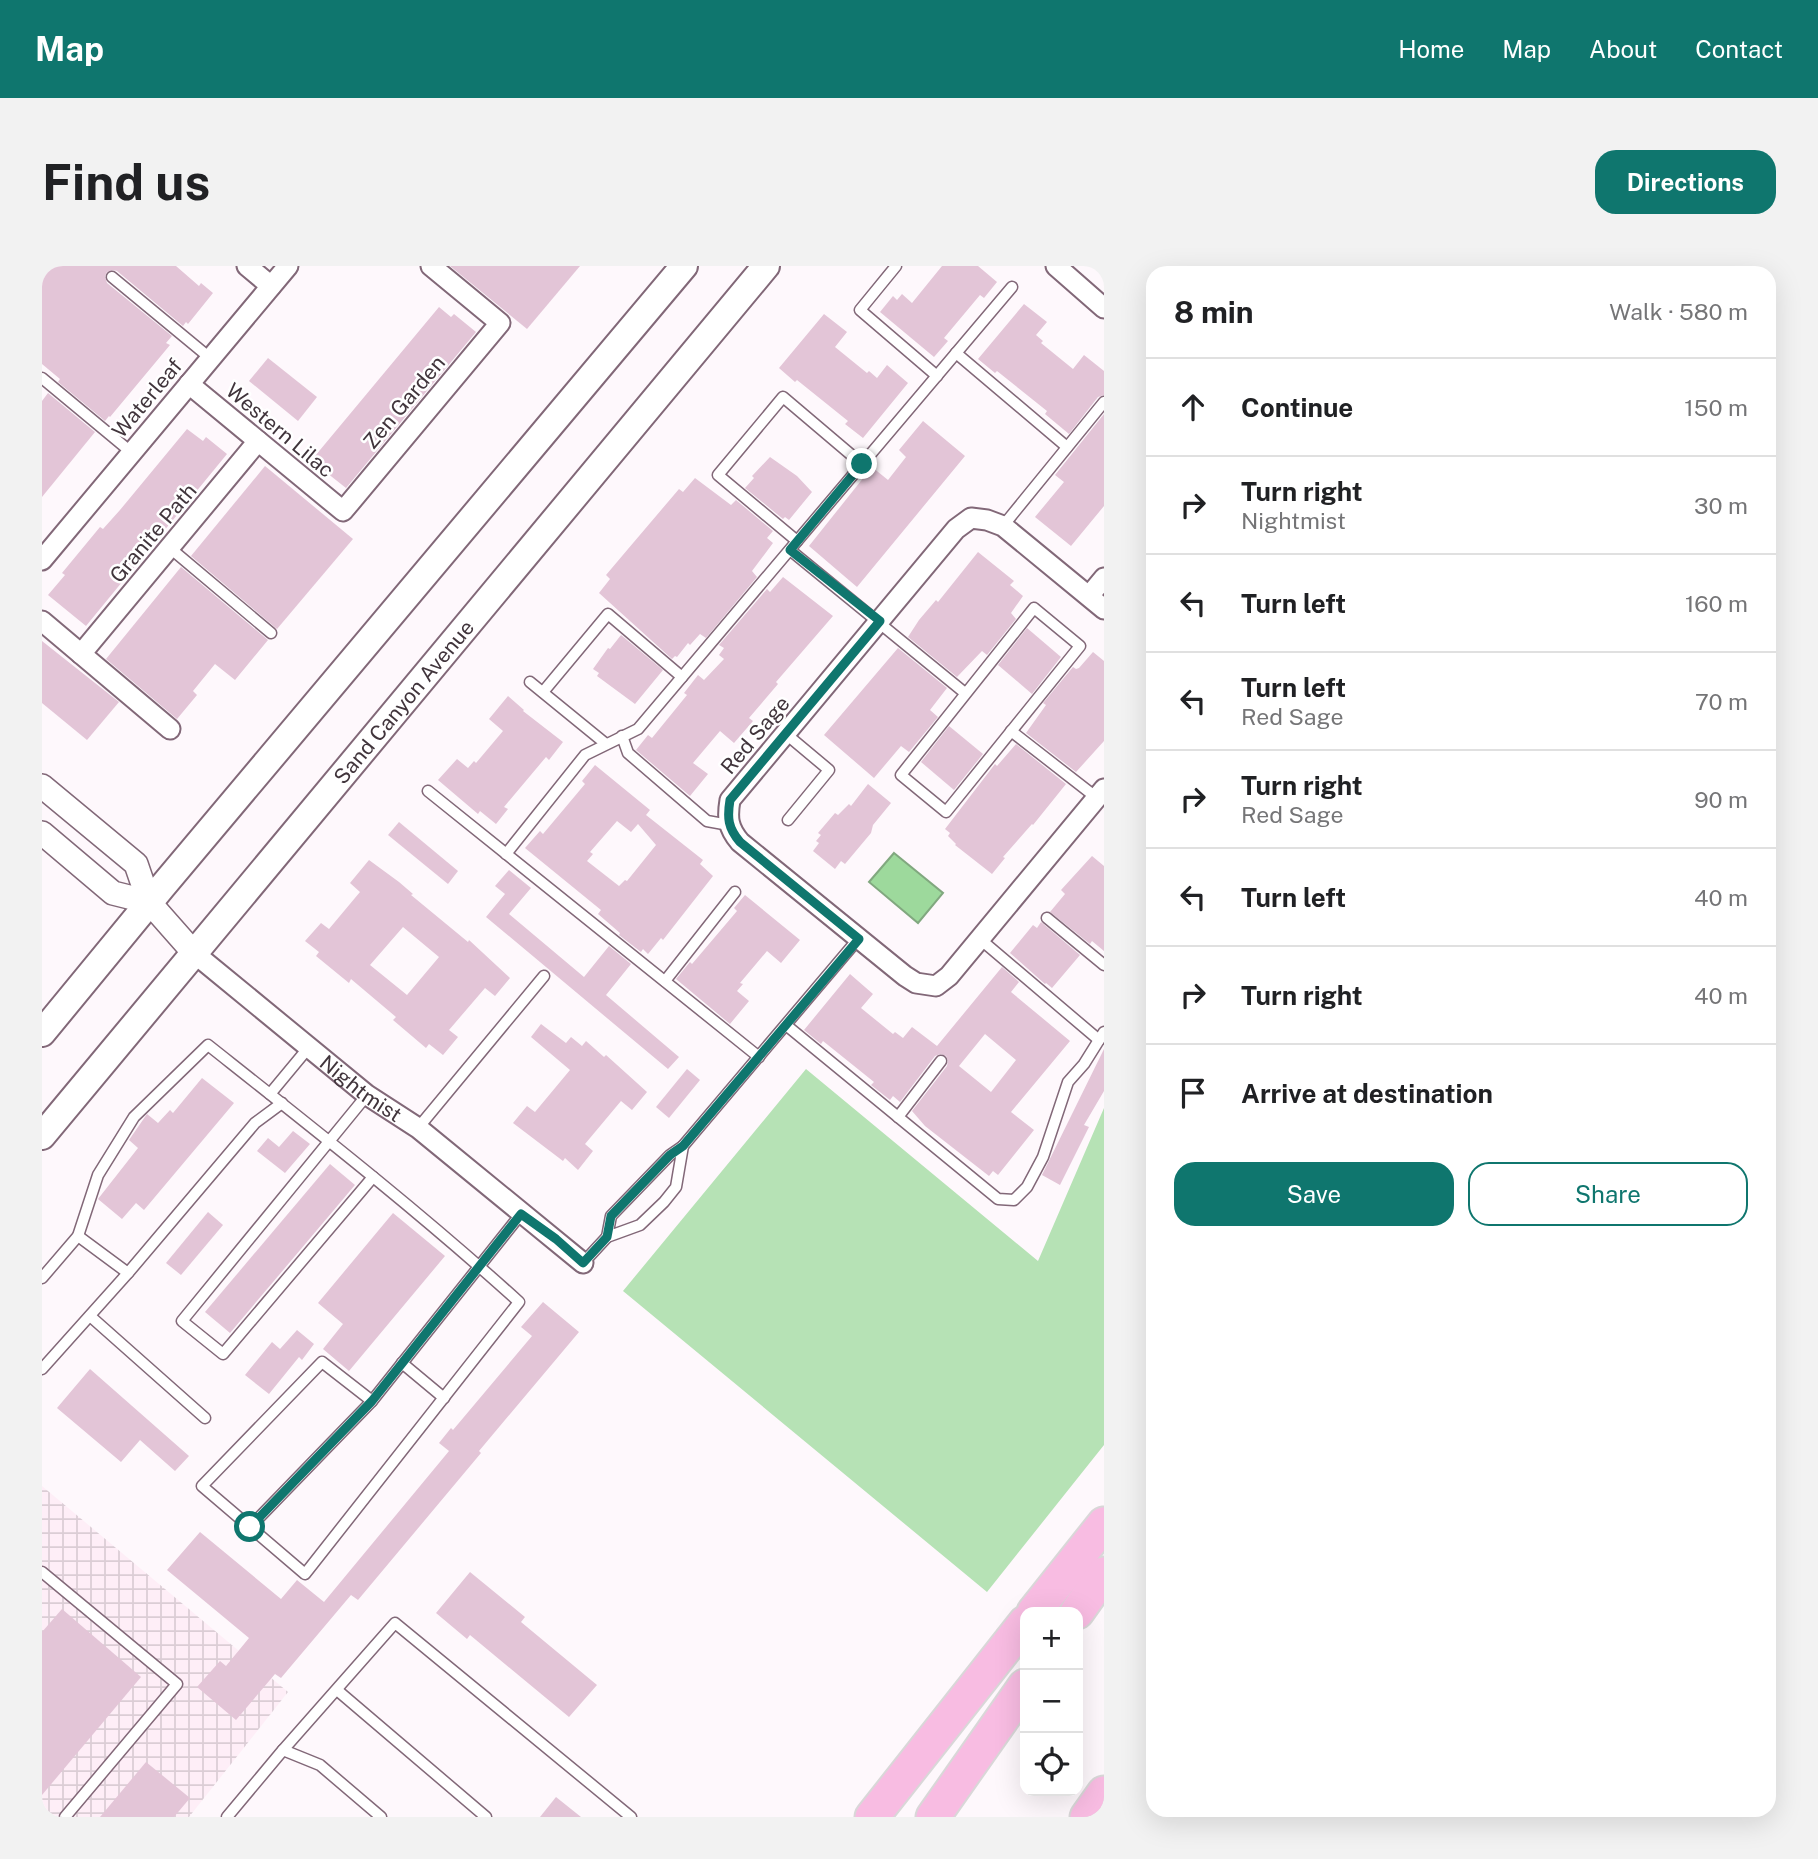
<!DOCTYPE html>
<meta charset="utf-8">
<style>
body{margin:0;font-family:"Public Sans",sans-serif;background:#f2f2f2;color:#202124}
.controls{position:absolute;right:21px;bottom:21px;display:grid;overflow:hidden;border-radius:14px;box-shadow:0 7px 28px #0002}
.controls button{width:63px;height:63px;display:grid;place-items:center;padding:0;border:0;border-bottom:2px solid #e0e0e0;background:#fff;color:#202124;font:35px sans-serif}
.stop{position:absolute;width:21px;height:21px;margin:-16px;border:5px solid #0f766e;border-radius:50%;background:#fff}
.stop.end{background:#0f766e;border-color:#fff;box-shadow:0 2px 7px #0008}
.list{margin:0;padding:0;list-style:none}
h2{display:flex;justify-content:space-between;align-items:center;height:91px;margin:0;padding:0 28px;font-size:30px}
h2 small{font-size:23px;font-weight:400;color:#757577}
.list li{display:grid;grid-template-columns:46px 1fr auto;gap:21px;align-items:center;box-sizing:border-box;height:98px;padding:0 28px;border-top:2px solid #e0e0e0}
.list b{display:block;font-size:26px;white-space:nowrap}
.list p{margin:0;font-size:23px;white-space:nowrap;color:#757577}
.list em{font-size:23px;font-style:normal;color:#757577}
.actions{display:flex;gap:14px;padding:21px 28px}
.actions a{flex:1;padding:16px 0;border:2px solid #0f766e;border-radius:21px;text-align:center;font-size:24px;color:#0f766e}
.actions .main{background:#0f766e;color:#fff}
.icon{flex:none;width:38px;height:38px;fill:none;stroke:currentColor;stroke-width:2;stroke-linecap:round;stroke-linejoin:round}
.map{position:relative;flex:none;width:1062px;height:1551px;overflow:hidden;border-radius:21px}
header{display:flex;align-items:center;gap:42px;box-sizing:border-box;height:98px;padding:0 35px;background:#0f766e;color:#fff}
header strong{font-size:33px}
nav{display:flex;gap:38px;margin-inline-start:auto;font-size:24px}
.intro{display:flex;align-items:center;justify-content:space-between;box-sizing:border-box;height:168px;padding:0 42px}
h1{margin:0;font-size:49px}
.button{padding:18px 32px;border-radius:21px;background:#0f766e;color:#fff;font-size:24px;font-weight:700}
main{display:flex;gap:42px;padding:0 42px}
aside{flex:1;background:#fff;border-radius:21px;box-shadow:0 7px 28px #0002}
.map>svg:first-child{display:block}
.industrial{fill:url(#industrial-grid)}
.green{fill:#b6e2b5}
.water{fill:#9dd99c;stroke:#81a87f;stroke-width:2}
.building{fill:#e3c5d7;fill-rule:evenodd}
.lines{fill:none;stroke-linecap:round;stroke-linejoin:round}
.service-casing{stroke:#826878;stroke-width:13}
.minor-casing{stroke:#826878;stroke-width:23}
.tertiary-casing{stroke:#826878;stroke-width:26}
.secondary-casing{stroke:#826878;stroke-width:30}
.motorway-casing{stroke:#d9d7d8;stroke-width:37}
.service{stroke:#fff;stroke-width:10}
.minor{stroke:#fff;stroke-width:19}
.tertiary{stroke:#fff;stroke-width:23}
.secondary{stroke:#fff;stroke-width:26}
.motorway{stroke:#f8bce2;stroke-width:33}
.route{stroke:#0f766e;stroke-width:9}
.labels{text-anchor:middle;dominant-baseline:central;stroke-width:5;stroke-linejoin:round;paint-order:stroke}
.street-label{font-size:21px;fill:#41353c;stroke:#fff}
</style>
<header>
<strong>Map</strong>
<nav><a>Home</a><a>Map</a><a>About</a><a>Contact</a></nav>
</header>
<div class="intro"><h1>Find us</h1><a class="button">Directions</a></div>
<main>
<div class="map">
<svg width="1062" height="1551" viewBox="0 0 1062 1551">
<defs>
<pattern id="industrial-grid" width="8" height="8" patternUnits="userSpaceOnUse" patternTransform="scale(1.75)"><rect width="8" height="8" fill="#feeef7"/><path d="M0 4h8M4 0v8" fill="none" stroke="#dbcdd5"/></pattern>
</defs>
<rect width="100%" height="100%" fill="#fef8fc"/>
<polygon class="industrial" points="0,1220 246,1426 147,1551 0,1551"/>
<polygon class="green" points="764,803 996,995 1062,842 1062,1179 945,1326 581,1025"/>
<polygon class="water" points="852,587 901,627 876,657 827,616"/>
<g class="building">
<polygon points="0,0 134,0 157,20 159,17 171,27 146,58 144,56 141,60 75,5 71,4 65,6 63,10 65,17 130,70 124,77 128,79 68,151 67,150 63,155 16,116 18,113 0,98"/>
<polygon points="408,0 538,0 485,63"/>
<polygon points="900,0 936,0 955,16 942,32 938,29 902,72 906,75 892,91 838,46 851,30 855,34 860,28 870,37"/>
<polygon points="982,38 1005,56 994,69 1001,75 999,77 1031,103 1042,89 1062,105 1062,129 1056,131 1027,168 1003,148 1005,145 955,105 953,107 936,93"/>
<polygon points="397,41 409,51 412,48 434,66 304,222 285,207 282,203 285,200 273,190"/>
<polygon points="782,48 805,66 793,81 825,107 827,105 835,112 845,99 866,117 821,172 803,158 806,155 755,114 753,116 737,102"/>
<polygon points="226,92 275,131 256,155 207,115"/>
<polygon points="6,127 53,166 0,231 0,135"/>
<polygon points="1062,148 1062,240 1029,280 993,251 1022,216 1013,209"/>
<polygon points="881,155 923,190 815,321 767,280 830,201 846,214 864,191 857,184"/>
<polygon points="145,163 161,175 164,171 185,188 44,360 6,329 23,309 20,307 58,261 61,263 78,244"/>
<polygon points="728,191 755,210 770,226 747,254 743,251 741,253 703,222 712,212 710,210"/>
<polygon points="223,200 311,273 235,363 149,290"/>
<polygon points="653,212 689,239 694,234 731,265 725,272 731,277 710,305 715,311 664,372 658,368 648,379 646,377 635,391 633,390 630,393 557,327 568,313 564,309 586,283 637,223 641,226"/>
<polygon points="936,286 972,315 968,319 981,330 969,347 974,353 945,389 940,385 915,411 866,371 877,354 894,334 896,336"/>
<polygon points="139,301 226,374 193,414 173,398 151,425 155,429 135,453 64,393"/>
<polygon points="741,311 791,350 734,416 736,418 707,452 711,455 692,477 678,465 651,497 666,508 648,530 594,484 606,469 610,472 645,429 642,427 656,409 662,414 682,393 677,389 682,382 677,379 725,323 728,326"/>
<polygon points="985,362 1019,391 990,428 956,399"/>
<polygon points="579,369 621,404 593,438 555,410 557,407 551,403 566,382 568,383"/>
<polygon points="0,375 77,436 45,474 0,437"/>
<polygon points="856,382 905,422 888,444 896,451 867,486 859,480 832,512 782,469"/>
<polygon points="1051,386 1062,395 1062,475 1034,506 984,467 1004,439 1001,437 1031,401 1034,403 1037,402"/>
<polygon points="466,430 482,444 481,445 521,476 507,494 504,491 462,541 466,543 454,558 438,545 436,548 396,514 415,493 426,502 432,495 434,497 461,465 447,453"/>
<polygon points="907,460 941,488 912,524 879,496"/>
<polygon points="974,478 1024,518 991,559 990,558 961,591 963,592 950,608 913,579 914,578 906,570 908,567 903,563 953,498 955,500"/>
<path d="M 553,499 L 608,544 L 604,549 L 661,594 L 658,598 L 671,610 L 621,674 L 619,672 L 606,688 L 601,683 L 599,686 L 577,669 L 578,667 L 556,648 L 559,644 L 483,582 L 498,565 L 501,568 L 543,518 L 540,515 ZM 575,555 L 589,566 L 596,558 L 614,579 L 585,615 L 583,614 L 577,620 L 545,595 L 551,588 L 548,586 Z"/>
<polygon points="826,518 849,537 831,559 829,567 803,598 799,595 793,603 771,585 777,577 774,575 779,569 776,567 793,547 796,549 807,538 809,540"/>
<polygon points="357,556 416,605 406,618 346,569"/>
<polygon points="1050,590 1062,600 1062,685 1050,675 1048,678 1008,646 1023,628 1019,624"/>
<path d="M 327,594 L 357,616 L 371,628 L 369,629 L 426,676 L 427,674 L 468,712 L 453,730 L 443,722 L 407,764 L 416,771 L 401,789 L 387,778 L 384,782 L 351,754 L 354,751 L 309,713 L 307,717 L 274,690 L 277,686 L 263,675 L 279,657 L 287,663 L 318,626 L 308,617 ZM 361,661 L 397,691 L 365,729 L 328,699 Z"/>
<polygon points="467,604 489,622 467,648 542,711 567,680 589,698 564,729 637,791 626,803 444,651 463,628 453,620"/>
<polygon points="703,629 758,674 739,697 725,685 698,717 701,718 695,725 707,735 688,758 634,713 648,696 650,698 695,645 692,642"/>
<polygon points="999,656 1038,689 1010,722 1004,717 1003,718 968,687 991,659 995,662"/>
<path d="M 960,701 L 977,716 L 969,726 L 1028,775 L 969,846 L 992,864 L 956,909 L 951,905 L 947,910 L 883,860 L 870,845 L 905,800 L 906,795 L 904,790 L 899,788 L 893,790 L 858,836 L 851,830 L 848,834 L 829,819 L 832,816 L 781,775 L 779,778 L 762,764 L 808,708 L 831,728 L 819,742 L 851,768 L 853,766 L 861,772 L 870,761 L 895,780 ZM 943,768 L 974,794 L 949,826 L 917,800 Z"/>
<polygon points="499,758 524,777 529,771 540,780 544,775 562,791 564,789 605,826 590,844 579,835 543,878 551,885 536,904 523,892 521,895 471,857 485,840 493,846 528,804 489,771"/>
<polygon points="1062,783 1062,825 1042,859 1047,861 1018,919 1000,909"/>
<polygon points="645,803 658,814 627,852 614,841"/>
<polygon points="160,812 192,837 102,944 94,937 80,953 56,933 96,882 87,874 105,848 116,857 128,844 131,847"/>
<polygon points="251,865 268,878 243,907 215,885 226,872 237,881"/>
<polygon points="288,898 313,919 188,1067 163,1046"/>
<polygon points="166,946 181,959 139,1009 124,997"/>
<polygon points="351,947 403,990 307,1105 281,1083 301,1058 276,1037"/>
<polygon points="501,1036 537,1066 437,1185 439,1187 316,1334 309,1329 239,1412 233,1408 194,1454 155,1421 178,1395 184,1400 207,1372 125,1304 158,1266 239,1333 255,1314 282,1336 407,1185 397,1177 409,1162 411,1164 490,1070 479,1061"/>
<polygon points="255,1064 272,1078 260,1094 257,1091 227,1128 203,1109 230,1076 238,1083"/>
<polygon points="48,1103 147,1190 133,1205 98,1174 79,1196 15,1142"/>
<polygon points="428,1306 483,1351 479,1356 555,1419 527,1451 428,1369 425,1373 394,1347"/>
<polygon points="20,1343 99,1411 0,1529 0,1366"/>
<polygon points="104,1496 148,1532 132,1551 58,1551"/>
<polygon points="514,1531 539,1551 498,1551"/>
</g>
<g class="lines">
<g class="service-casing">
<g id="service">
<polyline points="854,0 818,44 895,110"/>
<polyline points="70,11 168,92"/>
<polyline points="914,87 1025,181"/>
<polyline points="0,112 89,186"/>
<polyline points="961,260 1062,136"/>
<polyline points="755,275 676,209 741,131 820,198"/>
<polyline points="128,282 229,367"/>
<polyline points="748,284 923,427"/>
<polygon points="992,342 1038,380 904,546 859,509"/>
<polyline points="488,416 564,478"/>
<polyline points="501,426 566,348 640,411"/>
<polyline points="969,465 1055,532"/>
<polyline points="744,468 787,504 746,554"/>
<polyline points="580,470 586,487 665,555 687,559"/>
<polyline points="386,525 717,791"/>
<polyline points="464,588 543,489 596,463 970,21"/>
<polyline points="1005,652 1062,699"/>
<polyline points="938,673 1057,774"/>
<polyline points="623,715 693,626"/>
<polyline points="744,759 956,933 972,934 985,921 1001,891 1026,816 1042,798 1062,766"/>
<polyline points="228,828 267,781"/>
<polyline points="325,829 140,1055 181,1088 331,911"/>
<polyline points="856,851 899,795"/>
<polyline points="376,862 502,710"/>
<polyline points="641,880 817,672"/>
<polygon points="641,880 634,921 622,936 598,959 565,971 569,950 628,889"/>
<polyline points="36,970 86,1007"/>
<polyline points="541,997 565,971"/>
<path d="M 0,1012 L 36,970 L 56,909 L 92,851 L 166,779 C 272,863 378,946 477,1036 L 263,1308 L 160,1220 L 280,1096 L 330,1135 L 479,948"/>
<polyline points="48,1050 163,1152"/>
<polyline points="360,1097 402,1132"/>
<polyline points="0,1103 86,1007 213,857 240,837"/>
<polyline points="208,1261 330,1135"/>
<polyline points="0,1306 135,1418 23,1551"/>
<polyline points="295,1424 444,1551"/>
<polyline points="241,1484 353,1357 589,1551"/>
<polyline points="185,1551 241,1484 278,1499 339,1551"/>
</g>
</g>
<g class="minor-casing">
<g id="minor">
<polyline points="205,0 229,20"/>
<polyline points="1014,0 1062,42"/>
<polyline points="147,118 301,245 458,57 389,0"/>
<polyline points="0,294 246,0"/>
<polyline points="1047,330 1062,312"/>
<path d="M 1062,343 L 961,260 L 945,254 L 929,252 L 914,263 L 688,534 C 685,552 686,562 698,576 L 863,710 L 874,717 L 894,720 L 907,710 L 1062,523"/>
<polyline points="0,355 128,463"/>
<polyline points="39,388 216,175"/>
<path id="s1" d="M 152,687 L 325,829 L 376,862 L 541,997"/>
</g>
</g>
<g class="tertiary-casing">
<g id="tertiary">
<polyline points="0,520 94,598 107,636 152,687"/>
<polyline points="0,567 71,627 107,636"/>
</g>
</g>
<g class="secondary-casing">
<g id="secondary">
<polyline points="0,767 120,621 642,0"/>
<path id="s2" d="M 0,870 L 724,0"/>
</g>
</g>
<g class="motorway-casing">
<g id="motorway">
<polyline points="992,1346 1062,1258"/>
<polyline points="1035,1346 1062,1308"/>
<polyline points="830,1551 983,1357"/>
<polyline points="891,1551 983,1420"/>
<polyline points="1045,1551 1062,1527"/>
</g>
</g>
<use href="#service" class="service"/>
<use href="#minor" class="minor"/>
<use href="#tertiary" class="tertiary"/>
<use href="#secondary" class="secondary"/>
<use href="#motorway" class="motorway"/>
</g>
<g class="lines">
<path class="route" d="M 208,1261 L 330,1135 L 479,948 L 514,973 L 541,997 L 565,971 L 569,950 L 628,889 L 641,880 L 817,673 L 698,576 C 686,562 685,552 688,534 L 838,355 L 748,284 L 820,198"/>
</g>
<g class="labels">
<g class="street-label">
<text transform="translate(105 132) rotate(-50)">Waterleaf</text>
<text transform="translate(362 136) rotate(-50)">Zen Garden</text>
<text transform="translate(238 164) rotate(40)">Western Lilac</text>
<text transform="translate(111 267) rotate(-50)">Granite Path</text>
<text stroke="none"><textPath href="#s2" startOffset="565">Sand Canyon Avenue</textPath></text>
<text transform="translate(713 469) rotate(-50)">Red Sage</text>
<text stroke="none"><textPath href="#s1" startOffset="215">Nightmist</textPath></text>
</g>
</g>
</svg>
<div class="controls">
<button>+</button>
<button>−</button>
<button><svg class="icon" aria-label="locate" viewBox="0 0 24 24"><circle cx="12" cy="12" r="6"/><path d="M12 2v4M12 18v4M2 12h4M18 12h4"/></svg></button>
</div>
<div class="stop" style="left:208px;top:1261px"></div>
<div class="stop end" style="left:820px;top:198px"></div>
</div>
<aside>
<h2>8 min<small>Walk · 580 m</small></h2>
<ul class="list">
<li><svg class="icon" aria-label="ahead" viewBox="0 0 24 24"><path d="M12 20V5M6 11l6-6 6 6"/></svg><div><b>Continue</b></div><em>150 m</em></li>
<li><svg class="icon" aria-label="right" viewBox="0 0 24 24"><path d="M7 20v-9h11M14 6l5 5-5 5"/></svg><div><b>Turn right</b><p>Nightmist</p></div><em>30 m</em></li>
<li><svg class="icon" aria-label="left" viewBox="0 0 24 24"><path d="M17 20v-9H6M10 6l-5 5 5 5"/></svg><div><b>Turn left</b></div><em>160 m</em></li>
<li><svg class="icon" aria-label="left" viewBox="0 0 24 24"><path d="M17 20v-9H6M10 6l-5 5 5 5"/></svg><div><b>Turn left</b><p>Red Sage</p></div><em>70 m</em></li>
<li><svg class="icon" aria-label="right" viewBox="0 0 24 24"><path d="M7 20v-9h11M14 6l5 5-5 5"/></svg><div><b>Turn right</b><p>Red Sage</p></div><em>90 m</em></li>
<li><svg class="icon" aria-label="left" viewBox="0 0 24 24"><path d="M17 20v-9H6M10 6l-5 5 5 5"/></svg><div><b>Turn left</b></div><em>40 m</em></li>
<li><svg class="icon" aria-label="right" viewBox="0 0 24 24"><path d="M7 20v-9h11M14 6l5 5-5 5"/></svg><div><b>Turn right</b></div><em>40 m</em></li>
<li><svg class="icon" aria-label="arrive" viewBox="0 0 24 24"><path d="M6 21V4h12l-3 4 3 4H6"/></svg><div><b>Arrive at destination</b></div></li>
</ul>
<div class="actions"><a class="main">Save</a><a>Share</a></div>
</aside>
</main>
